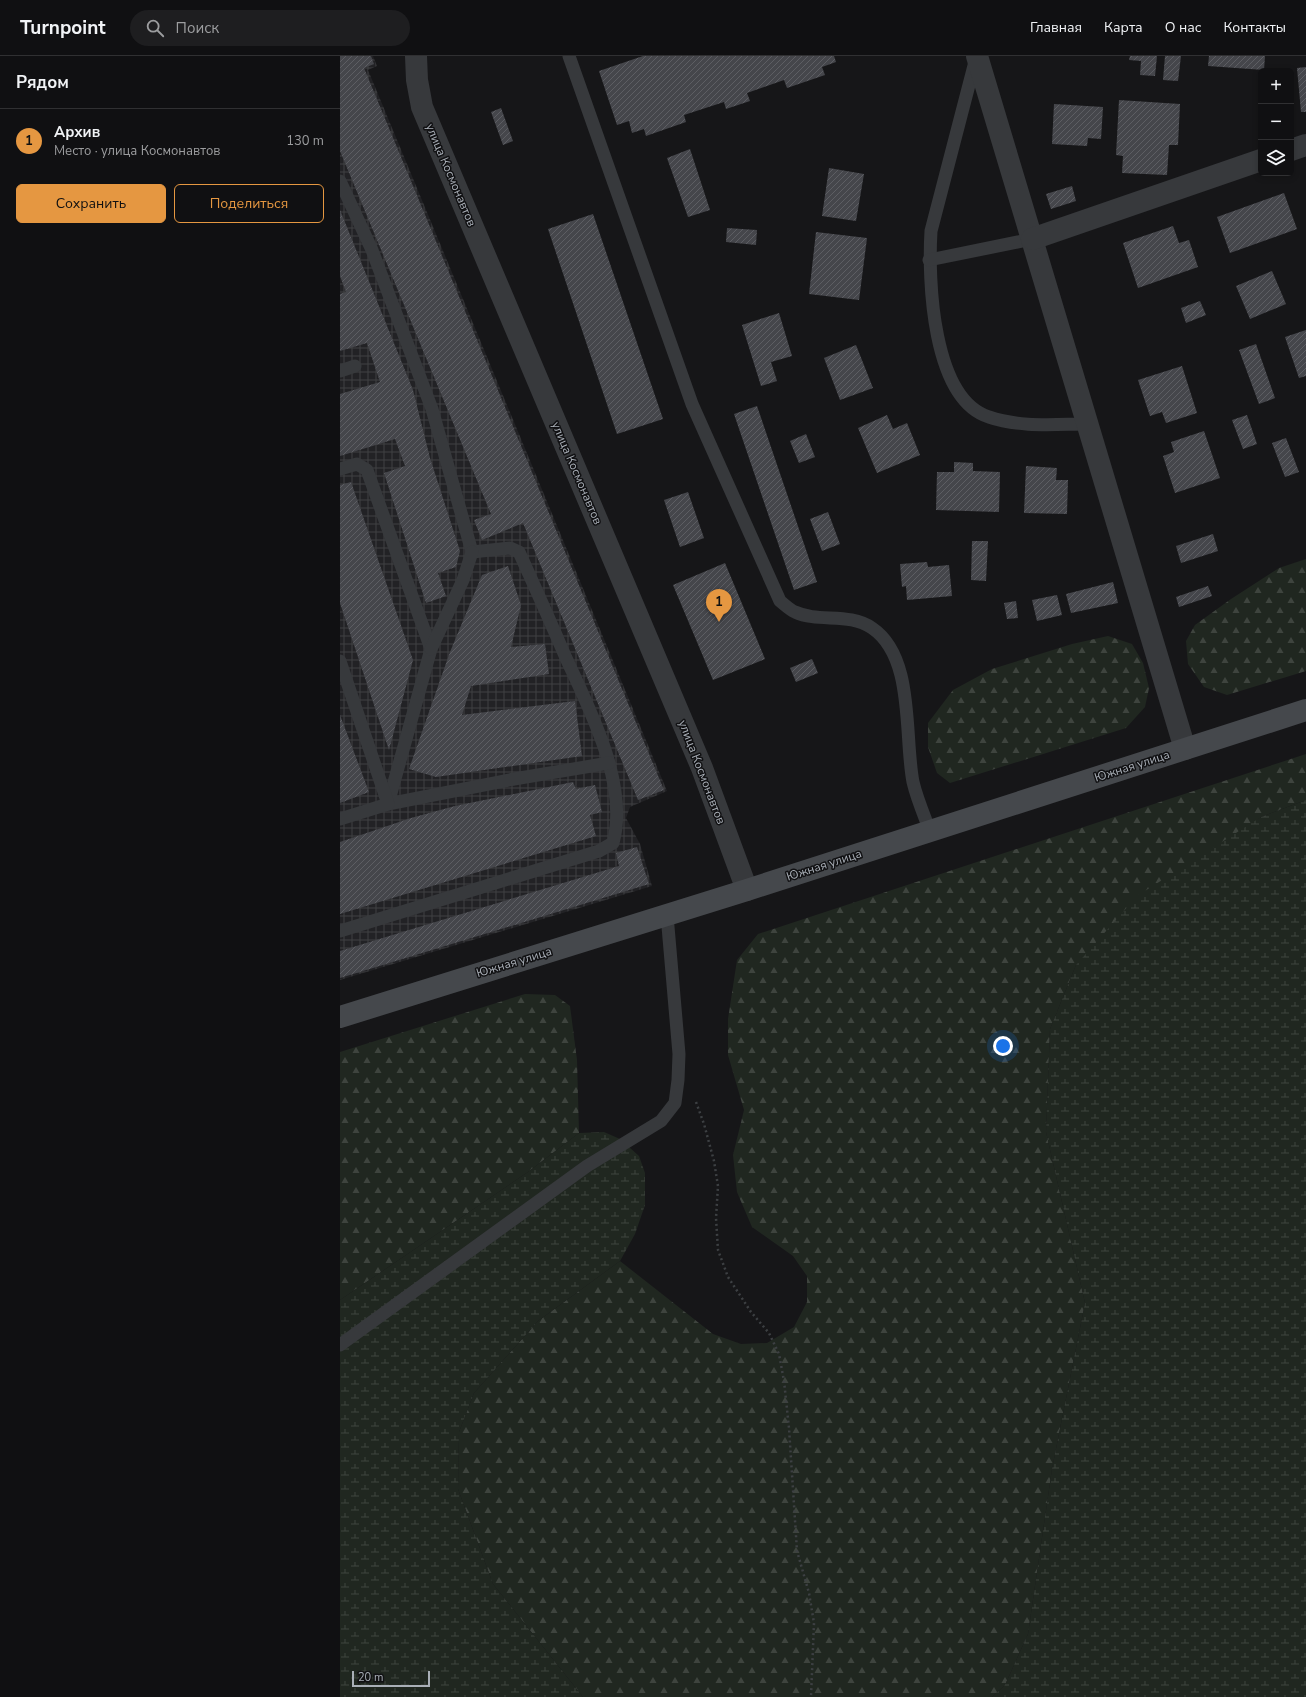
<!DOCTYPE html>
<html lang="ru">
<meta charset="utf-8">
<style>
body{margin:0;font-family:"Nunito Sans",sans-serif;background:#1e1e20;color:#f1f3f6}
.controls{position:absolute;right:12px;top:12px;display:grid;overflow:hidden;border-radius:6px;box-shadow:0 2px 6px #0003}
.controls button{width:36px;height:36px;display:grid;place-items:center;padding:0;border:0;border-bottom:1px solid #303032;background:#101012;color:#f1f3f6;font:20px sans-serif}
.scale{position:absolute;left:12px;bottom:10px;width:78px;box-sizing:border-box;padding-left:4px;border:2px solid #a9afb7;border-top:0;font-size:11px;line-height:14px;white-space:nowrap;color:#a9afb7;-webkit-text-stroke:3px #111113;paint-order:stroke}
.you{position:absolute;left:663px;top:990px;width:14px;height:14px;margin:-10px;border:3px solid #fff;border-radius:50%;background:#1a73e8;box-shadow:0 0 0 6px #1a73e833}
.badge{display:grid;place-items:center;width:26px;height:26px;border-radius:50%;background:#e59741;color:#111;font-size:13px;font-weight:700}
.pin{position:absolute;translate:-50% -33px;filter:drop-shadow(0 1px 2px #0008)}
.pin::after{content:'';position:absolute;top:21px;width:14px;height:12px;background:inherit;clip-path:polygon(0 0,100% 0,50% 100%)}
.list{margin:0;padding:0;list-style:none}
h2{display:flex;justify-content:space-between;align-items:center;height:52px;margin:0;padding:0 16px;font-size:17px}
h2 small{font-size:13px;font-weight:400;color:#9c9d9f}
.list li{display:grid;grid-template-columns:26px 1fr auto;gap:12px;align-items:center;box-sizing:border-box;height:64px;padding:0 16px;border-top:1px solid #303032}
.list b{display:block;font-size:15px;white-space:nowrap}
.list p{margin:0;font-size:13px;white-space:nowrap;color:#9c9d9f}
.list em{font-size:13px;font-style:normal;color:#9c9d9f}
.actions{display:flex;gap:8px;padding:12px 16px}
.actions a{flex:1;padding:9px 0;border:1px solid #e59741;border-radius:6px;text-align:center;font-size:14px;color:#e59741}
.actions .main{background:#e59741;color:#111}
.icon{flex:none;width:22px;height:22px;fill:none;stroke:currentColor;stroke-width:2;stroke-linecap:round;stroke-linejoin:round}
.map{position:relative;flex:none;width:966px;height:1641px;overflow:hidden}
header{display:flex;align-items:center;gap:24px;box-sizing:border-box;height:56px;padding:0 20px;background:#101012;border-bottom:1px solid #303032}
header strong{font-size:19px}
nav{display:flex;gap:22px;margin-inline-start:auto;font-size:14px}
.search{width:280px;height:36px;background:#1e1e20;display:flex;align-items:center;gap:10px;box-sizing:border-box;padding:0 14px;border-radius:22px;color:#9c9d9f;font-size:15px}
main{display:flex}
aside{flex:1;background:#101012}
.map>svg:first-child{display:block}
.industrial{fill:url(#industrial-grid)}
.forest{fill:url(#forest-firs)}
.wetland{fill:url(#wetland-marsh)}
.building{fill:url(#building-hatch)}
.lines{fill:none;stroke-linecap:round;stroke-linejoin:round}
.path{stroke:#3d4043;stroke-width:2.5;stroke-dasharray:2 3;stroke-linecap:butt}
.service{stroke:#37393c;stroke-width:13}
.minor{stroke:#37393c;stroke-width:22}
.secondary{stroke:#45484c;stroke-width:22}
.labels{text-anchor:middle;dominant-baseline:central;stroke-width:3;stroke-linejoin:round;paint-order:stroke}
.street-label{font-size:12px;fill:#a9afb7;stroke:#111113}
</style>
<header>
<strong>Turnpoint</strong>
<div class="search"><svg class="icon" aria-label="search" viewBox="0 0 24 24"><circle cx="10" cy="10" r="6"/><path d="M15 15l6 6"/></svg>Поиск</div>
<nav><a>Главная</a><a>Карта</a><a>О нас</a><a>Контакты</a></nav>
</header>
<main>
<aside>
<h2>Рядом<small></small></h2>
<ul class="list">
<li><span class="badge">1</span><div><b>Архив</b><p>Место · улица Космонавтов</p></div><em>130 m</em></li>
</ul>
<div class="actions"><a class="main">Сохранить</a><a>Поделиться</a></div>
</aside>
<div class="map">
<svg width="966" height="1641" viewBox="0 0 966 1641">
<defs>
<pattern id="industrial-grid" width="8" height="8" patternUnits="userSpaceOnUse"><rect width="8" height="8" fill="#222225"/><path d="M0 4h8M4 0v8" fill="none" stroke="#3f4042"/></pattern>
<pattern id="forest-firs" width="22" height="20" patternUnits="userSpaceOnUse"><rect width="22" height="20" fill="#202720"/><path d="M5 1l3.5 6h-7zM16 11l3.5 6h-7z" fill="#3e443e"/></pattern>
<pattern id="wetland-marsh" width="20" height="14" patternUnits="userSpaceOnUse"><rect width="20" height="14" fill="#202720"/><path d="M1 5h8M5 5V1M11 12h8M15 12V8" fill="none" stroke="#3e443e"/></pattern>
<pattern id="building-hatch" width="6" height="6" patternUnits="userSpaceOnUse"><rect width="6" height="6" fill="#45464b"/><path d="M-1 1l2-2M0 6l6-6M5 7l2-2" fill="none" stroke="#5d5e63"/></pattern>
</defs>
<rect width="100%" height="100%" fill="#161618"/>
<polygon class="industrial" points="0,0 33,0 37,10 28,14 327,735 290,751 286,762 300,788 312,830 0,924"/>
<g class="forest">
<polygon points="966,503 966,615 887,639 864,631 848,608 846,585 855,569 891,543 939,512"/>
<polygon points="768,580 792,588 803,607 809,632 805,651 786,672 610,727 597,717 588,691 588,667 613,634 652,613 732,588"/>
<polygon points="966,698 966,744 921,761 736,909 710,973 706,1076 745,1247 712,1413 688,1578 665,1629 652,1641 243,1641 153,1528 118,1433 119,1376 134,1337 198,1265 280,1205 373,1278 401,1288 427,1287 454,1271 467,1246 467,1220 453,1200 412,1171 397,1136 393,1099 404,1054 388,999 388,963 397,904 418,878"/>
<polygon points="185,938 215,939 230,950 237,1004 239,1077 188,1116 0,1244 0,996"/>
</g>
<g class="wetland">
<polygon points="966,744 966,1641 652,1641 665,1629 688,1578 712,1413 745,1247 706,1076 710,973 736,909 797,840 921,761"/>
<polygon points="264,1076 280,1083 299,1100 305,1117 305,1149 295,1178 280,1205 198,1265 134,1337 119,1376 118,1433 153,1528 243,1641 0,1641 0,1244 188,1116 239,1077"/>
</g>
<g class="building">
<polygon points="0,0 31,0 34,8 24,12 324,734 298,744 183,467 142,484 134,464 151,458 0,95"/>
<polygon points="303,0 494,0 496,6 482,11 485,19 447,32 444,24 407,37 410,45 386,53 384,46 344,59 346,66 306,80 304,73 292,77 289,65 277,69 259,15"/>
<polygon points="790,0 817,0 815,20 800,19 801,5 789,4"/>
<polygon points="825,0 841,0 838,25 823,24"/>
<polygon points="869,0 925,0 924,14 868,10"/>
<polygon points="966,11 966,56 961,56 957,12"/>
<polygon points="779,44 840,48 838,89 829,89 827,119 782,117 783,100 776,99"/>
<polygon points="714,48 763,51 761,83 748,82 747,90 712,88"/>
<polygon points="161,52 173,85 163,89 151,56"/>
<polygon points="350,93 370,154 348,161 327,102"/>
<polygon points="489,112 524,118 516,165 482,160"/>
<polygon points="732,130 736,145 711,153 706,138"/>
<polygon points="944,137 957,173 890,197 877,161"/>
<polygon points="0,154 73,334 90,402 120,495 116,511 98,517 106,540 86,547 44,417 65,410 55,383 0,400 0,338 40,326 27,287 0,295 0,238 6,236 0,220"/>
<polygon points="253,158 323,363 277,378 208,173"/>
<polygon points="833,170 839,187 849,184 858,211 798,232 783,187"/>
<polygon points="387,172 417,174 416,189 386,186"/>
<polygon points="476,176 527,182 519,244 469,238"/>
<polygon points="932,215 946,248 910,263 896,230"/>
<polygon points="860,245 866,259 846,267 841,252"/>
<polygon points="439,257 452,300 431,306 437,325 421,330 402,269"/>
<polygon points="966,274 966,320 959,322 945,281"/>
<polygon points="916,288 935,342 919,348 899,294"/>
<polygon points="516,289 533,332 500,344 484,302"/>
<polygon points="842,310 857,357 826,367 822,356 810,360 798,324"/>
<polygon points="417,350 477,526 454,534 394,358"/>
<polygon points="547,359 553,373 567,367 580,399 537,417 518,372"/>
<polygon points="907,359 917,388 903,393 892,364"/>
<polygon points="864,375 880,422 835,437 823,400 834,396 831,386"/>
<polygon points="466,378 475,401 459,407 450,385"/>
<polygon points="946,382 959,416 945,421 932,387"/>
<polygon points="614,406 633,407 633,415 660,416 659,456 596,454 597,416 614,416"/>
<polygon points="686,410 717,412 716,424 728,424 727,458 684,457"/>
<polygon points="11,426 73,604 49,694 0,547 0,429"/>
<polygon points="348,436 364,482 340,491 324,444"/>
<polygon points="488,456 500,488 482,495 470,463"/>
<polygon points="873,478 878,495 841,507 836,490"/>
<polygon points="632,485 648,485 646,525 631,524"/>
<polygon points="587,506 588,511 609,509 612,540 567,544 566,530 562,531 560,508"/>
<polygon points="385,507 425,603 373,624 333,529"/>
<polygon points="168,510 181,549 171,591 205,588 209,618 131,630 122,659 235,645 242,700 96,721 69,713 110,596 142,519"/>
<polygon points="773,526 778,547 731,557 726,538"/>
<polygon points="868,530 872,540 839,551 836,541"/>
<polygon points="717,539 722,559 697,565 692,544"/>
<polygon points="676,545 678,562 667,563 664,547"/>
<polygon points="472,603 478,617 456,626 450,612"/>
<polygon points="0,659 29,736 0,747"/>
<polygon points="233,726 236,733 255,729 262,756 250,759 256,780 0,858 0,786 71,762 115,750"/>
<polygon points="297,791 309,828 0,922 0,895 279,810 276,797"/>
</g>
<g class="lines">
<polyline class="path" points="356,1046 364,1068 374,1105 378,1130 376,1162 378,1194 388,1221 411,1256 429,1277 439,1298 444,1325 449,1372 457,1495 469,1537 474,1567 471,1641"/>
<g class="service">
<path d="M 229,0 L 352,348 L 440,545 C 445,549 450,554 455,556 C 479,567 509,556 532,572 C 575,601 564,680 573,726 C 577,743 584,759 590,775"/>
<path d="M 636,2 L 591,175 C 588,224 592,343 649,361 C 681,372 716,368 749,368"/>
<path d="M 0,125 L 32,194 L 92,353 L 132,496 L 170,492 L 179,496 C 195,531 211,567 226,602 C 250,654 289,729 273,787 L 259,795 L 0,875"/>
<polyline points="589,204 692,183"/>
<polyline points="0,315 15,310"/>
<polyline points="0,413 17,408 27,414 91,593 48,748 174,723 269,707"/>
<polyline points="91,593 123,524 132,496"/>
<polyline points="0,605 48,748 0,763"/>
<polyline points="0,1289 247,1110 321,1065 335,1047 338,1024 339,998 327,859"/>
</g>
<g class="minor">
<polyline points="76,0 77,24 82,51 362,712 407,834"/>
<polyline points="637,0 845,693"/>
<polyline points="951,94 966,89"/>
<polyline points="692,183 921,104"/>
</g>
<polyline class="secondary" points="0,961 407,834 966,654"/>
</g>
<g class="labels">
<g class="street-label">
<text transform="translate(111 119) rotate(67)">улица Космонавтов</text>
<text transform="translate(237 417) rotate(67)">улица Космонавтов</text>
<text transform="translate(792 710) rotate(-18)">Южная улица</text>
<text transform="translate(362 716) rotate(69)">улица Космонавтов</text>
<text transform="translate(484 809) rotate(-18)">Южная улица</text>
<text transform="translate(174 906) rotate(-17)">Южная улица</text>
</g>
</g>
</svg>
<div class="controls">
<button>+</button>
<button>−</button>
<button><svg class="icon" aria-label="layers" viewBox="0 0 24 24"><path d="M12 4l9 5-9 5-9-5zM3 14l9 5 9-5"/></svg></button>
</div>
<div class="scale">20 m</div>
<div class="you"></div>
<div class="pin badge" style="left:379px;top:566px">1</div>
</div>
</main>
